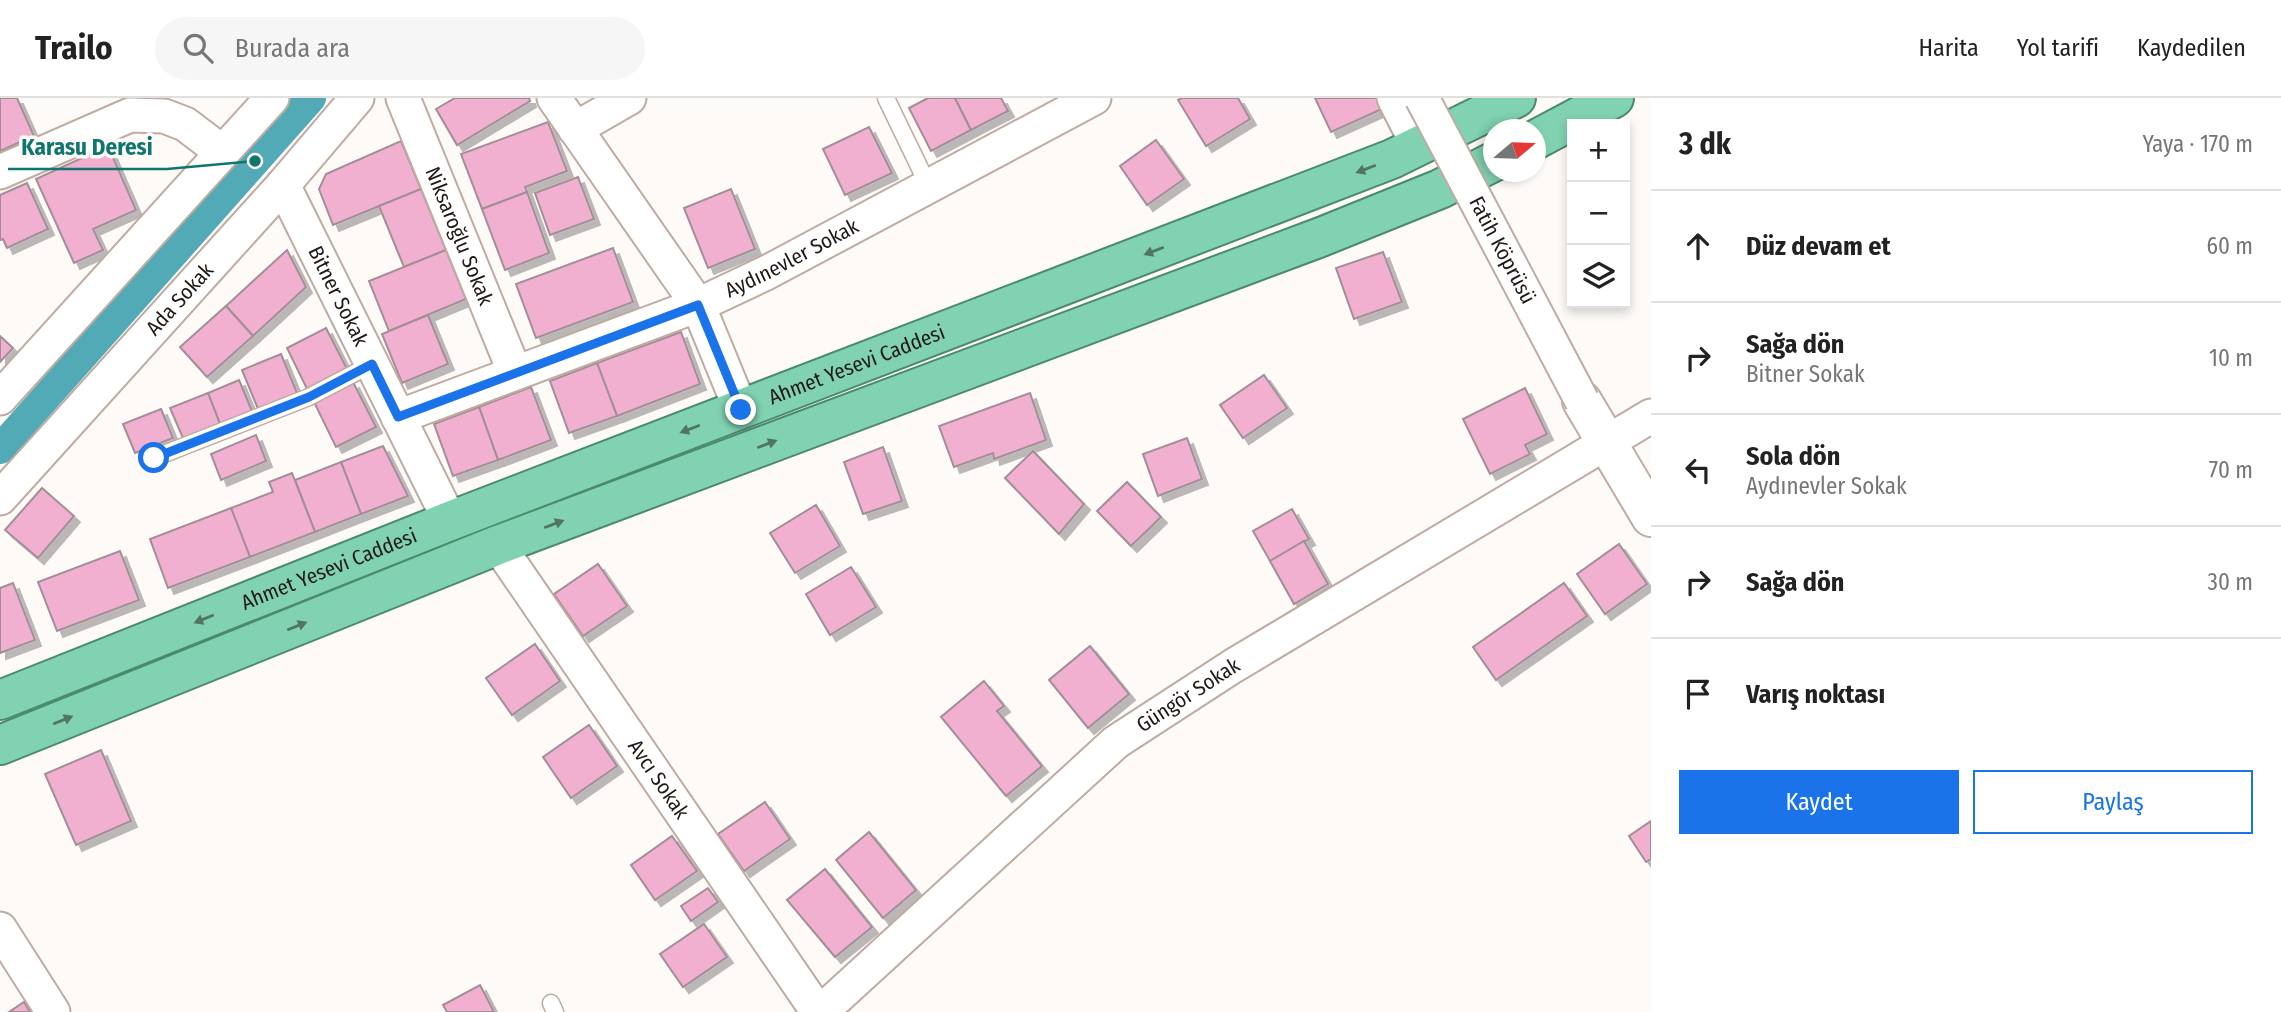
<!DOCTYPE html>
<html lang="tr">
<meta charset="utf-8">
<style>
body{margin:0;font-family:"Fira Sans Condensed",sans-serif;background:#f6f6f6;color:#222}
.controls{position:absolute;right:21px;top:21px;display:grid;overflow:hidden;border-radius:0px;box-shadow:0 4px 10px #0003}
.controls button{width:63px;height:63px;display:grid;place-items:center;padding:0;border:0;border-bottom:2px solid #e0e0e0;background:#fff;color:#222;font:35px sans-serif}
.compass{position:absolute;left:1483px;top:21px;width:63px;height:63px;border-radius:50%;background:#fff;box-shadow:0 4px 10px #0003;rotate:71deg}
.stop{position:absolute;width:21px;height:21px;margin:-16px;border:5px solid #1a73e8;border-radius:50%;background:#fff}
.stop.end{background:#1a73e8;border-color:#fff;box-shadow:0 2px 7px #0008}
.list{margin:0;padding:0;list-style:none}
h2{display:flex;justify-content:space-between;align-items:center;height:91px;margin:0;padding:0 28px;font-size:30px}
h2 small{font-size:23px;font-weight:400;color:#767676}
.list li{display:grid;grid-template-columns:46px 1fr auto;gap:21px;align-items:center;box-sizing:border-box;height:112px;padding:0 28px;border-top:2px solid #e0e0e0}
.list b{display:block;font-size:26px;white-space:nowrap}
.list p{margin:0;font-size:23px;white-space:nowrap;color:#767676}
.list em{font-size:23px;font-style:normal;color:#767676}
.actions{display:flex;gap:14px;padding:21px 28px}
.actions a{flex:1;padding:16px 0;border:2px solid #1a73e8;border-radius:0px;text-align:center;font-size:24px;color:#1a73e8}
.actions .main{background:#1a73e8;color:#fff}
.icon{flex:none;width:38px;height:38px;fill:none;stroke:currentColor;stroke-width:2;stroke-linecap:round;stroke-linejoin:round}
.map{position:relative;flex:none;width:1651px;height:914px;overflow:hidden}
header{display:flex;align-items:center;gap:42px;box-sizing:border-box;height:98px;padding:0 35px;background:#fff;border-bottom:2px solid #e0e0e0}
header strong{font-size:33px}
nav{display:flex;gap:38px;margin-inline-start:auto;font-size:24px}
.search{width:490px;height:63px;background:#f6f6f6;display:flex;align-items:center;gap:18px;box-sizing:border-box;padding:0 24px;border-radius:38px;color:#767676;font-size:26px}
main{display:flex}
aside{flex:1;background:#fff}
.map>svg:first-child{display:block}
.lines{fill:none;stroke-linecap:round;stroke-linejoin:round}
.canal{stroke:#51aab5;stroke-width:30}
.building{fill:#f2b0d0;stroke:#a28e97;stroke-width:2;filter:url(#shadow)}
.service-casing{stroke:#bfaba1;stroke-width:19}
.minor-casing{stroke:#bfaba1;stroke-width:37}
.tertiary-casing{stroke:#bfaba1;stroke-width:42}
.trunk-casing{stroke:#4a8a6d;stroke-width:42}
.service{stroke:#fff;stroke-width:16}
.minor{stroke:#fff;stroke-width:33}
.tertiary{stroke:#fff;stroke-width:38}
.trunk{stroke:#80d2b0;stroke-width:38}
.minor-bridge-casing{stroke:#bfaba1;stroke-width:37;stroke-linecap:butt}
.minor-bridge{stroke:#fff;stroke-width:33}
.oneway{fill:#507662}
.route{stroke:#1a73e8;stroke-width:9}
.labels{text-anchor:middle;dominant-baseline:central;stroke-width:7;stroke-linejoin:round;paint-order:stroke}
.street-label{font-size:21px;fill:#201915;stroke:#fefaf8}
.leader{fill:none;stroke:#0f766e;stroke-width:2.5}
.callout-dot{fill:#0f766e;stroke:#fefaf8;stroke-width:2.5}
.callout-label{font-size:23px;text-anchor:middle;font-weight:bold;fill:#0f766e;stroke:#fefaf8;stroke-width:7;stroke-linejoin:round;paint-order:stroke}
</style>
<header>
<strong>Trailo</strong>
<div class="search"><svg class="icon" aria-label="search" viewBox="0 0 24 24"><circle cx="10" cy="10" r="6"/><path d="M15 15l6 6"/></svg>Burada ara</div>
<nav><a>Harita</a><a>Yol tarifi</a><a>Kaydedilen</a></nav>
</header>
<main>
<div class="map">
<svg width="1651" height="914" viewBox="0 0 1651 914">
<defs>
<filter id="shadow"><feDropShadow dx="6" dy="6" stdDeviation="0" flood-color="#0004"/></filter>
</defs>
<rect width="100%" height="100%" fill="#fefaf8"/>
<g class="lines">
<polyline class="canal" points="0,351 311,0"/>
</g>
<g class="building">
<polygon points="0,0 17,0 34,38 0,53"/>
<polygon points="455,0 529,0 530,3 457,47 436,11"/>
<polygon points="928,0 955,0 971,32 931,53 909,10"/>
<polygon points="955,0 1001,0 1008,13 971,32"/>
<polygon points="1182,0 1238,0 1250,21 1206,48 1178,2"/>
<polygon points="1315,0 1379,0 1384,10 1331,34"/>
<polygon points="548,24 567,73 525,89 527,94 482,111 461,56"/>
<polygon points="869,29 892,75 845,97 823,51"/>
<polygon points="1156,42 1184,81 1147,107 1120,68"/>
<polygon points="401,43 421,91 333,127 319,91 326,76"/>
<polygon points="108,48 136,112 93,131 103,152 74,165 36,81"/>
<polygon points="578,79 594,121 550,137 535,95"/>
<polygon points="27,85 48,131 7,150 3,141 0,142 0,97"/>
<polygon points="421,91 446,152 404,169 379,108"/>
<polygon points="731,91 755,151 708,170 684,110"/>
<polygon points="527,94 549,155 505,172 482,111"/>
<polygon points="613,150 633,204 536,240 516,186"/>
<polygon points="287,152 306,189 253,238 226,208"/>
<polygon points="446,152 466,201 389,233 369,183"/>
<polygon points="1383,154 1402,204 1354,221 1336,170"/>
<polygon points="226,208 253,238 207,279 180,249"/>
<polygon points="428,217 448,266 402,285 382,236"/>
<polygon points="326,230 347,271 307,291 287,250"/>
<polygon points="681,234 700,286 617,318 597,265"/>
<polygon points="0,238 13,250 0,264"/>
<polygon points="281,256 297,295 258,311 242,272"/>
<polygon points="597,265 617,318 569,335 550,283"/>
<polygon points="1264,277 1287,310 1243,340 1220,307"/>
<polygon points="239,282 252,313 220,326 208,295"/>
<polygon points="353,284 376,329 336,349 314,304"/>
<polygon points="531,289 551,342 498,362 479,309"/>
<polygon points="1525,290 1547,336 1525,347 1530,356 1490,376 1463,321"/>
<polygon points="208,295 220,326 183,340 170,310"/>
<polygon points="1030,295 1046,342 994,361 993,355 954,369 939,328"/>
<polygon points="479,309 498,362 453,378 434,326"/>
<polygon points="161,311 173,340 135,355 123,326"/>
<polygon points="256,337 266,363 221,382 211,356"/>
<polygon points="1187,340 1202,381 1158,398 1143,356"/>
<polygon points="383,348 408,398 361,416 341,364"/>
<polygon points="883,349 902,403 863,416 844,364"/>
<polygon points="1033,353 1084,406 1059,436 1005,380"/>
<polygon points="341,364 361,416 315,434 295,382"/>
<polygon points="292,375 315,434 250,459 231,410 273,394 269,384"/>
<polygon points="1127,384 1161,419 1131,448 1097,413"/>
<polygon points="42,390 74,418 38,460 5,432"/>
<polygon points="816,407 840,448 795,475 770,435"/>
<polygon points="231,410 250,459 168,490 150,441"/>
<polygon points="1292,411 1309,441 1270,463 1253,433"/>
<polygon points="1304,443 1328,486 1294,506 1270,463"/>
<polygon points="1619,446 1647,486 1605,516 1577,476"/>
<polygon points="120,453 139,502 57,533 38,484"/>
<polygon points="598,466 627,508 583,538 554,496"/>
<polygon points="851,469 876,509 830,537 806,496"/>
<polygon points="13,485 35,542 0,555 0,490"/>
<polygon points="1564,485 1587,518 1496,582 1473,549"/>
<polygon points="535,546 560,583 512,617 486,580"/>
<polygon points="1090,548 1129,596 1088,630 1049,582"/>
<polygon points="984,583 1004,608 997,613 1042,668 1006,698 941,619"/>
<polygon points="589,627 617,668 571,700 543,659"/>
<polygon points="101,652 131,723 76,747 45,676"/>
<polygon points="765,704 790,741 744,773 718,736"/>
<polygon points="1651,723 1651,761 1646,764 1629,738"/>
<polygon points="869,734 916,792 883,820 836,762"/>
<polygon points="672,738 697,773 655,802 631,767"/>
<polygon points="825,771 872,829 835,859 787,802"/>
<polygon points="708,790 718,804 691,823 681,808"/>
<polygon points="704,826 727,859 683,889 660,856"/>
<polygon points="480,887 494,914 447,914 443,907"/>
<polygon points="24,904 30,914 9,914"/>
</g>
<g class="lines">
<g class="service-casing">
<g id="service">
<polyline points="886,0 929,89"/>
<polyline points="154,360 309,299 372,266"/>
<polyline points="551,905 555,914"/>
</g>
</g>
<g class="minor-casing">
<g id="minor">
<path id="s1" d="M 403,0 L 515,275"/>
<polyline points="554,0 698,207 741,312"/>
<polyline points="1394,0 1419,49"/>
<polyline points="575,31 629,0"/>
<polyline points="0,74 130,17 164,18 185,26 222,54"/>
<path id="s2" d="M 283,87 L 450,423"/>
<polyline points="0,300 272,0"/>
<path id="s3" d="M 398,319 L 698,207 L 766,175 L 1094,0"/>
<path id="s4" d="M 0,400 L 283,87 L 357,0"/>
<path id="s5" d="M 498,447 L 818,914"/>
<polyline points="0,831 53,914"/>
<path id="s6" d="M 821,914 L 1116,644 L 1233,568 L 1651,318"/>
</g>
</g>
<g class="tertiary-casing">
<polyline id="tertiary" points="1582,303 1651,419"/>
</g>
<g class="trunk-casing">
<g id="trunk">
<polyline points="1535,42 1614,0"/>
<path id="s7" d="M 0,602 L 450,423 L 1392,61 L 1516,0"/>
<polyline points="0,647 498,447 1321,139 1440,91 1493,64"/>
</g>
</g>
<use href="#service" class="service"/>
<use href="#minor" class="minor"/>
<use href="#tertiary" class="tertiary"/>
<use href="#trunk" class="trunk"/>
<g class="minor-bridge-casing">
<g id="minor-bridge">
<path id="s8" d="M 1422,0 L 1582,303"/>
</g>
</g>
<use href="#minor-bridge" class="minor-bridge"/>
</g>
<defs><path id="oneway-solid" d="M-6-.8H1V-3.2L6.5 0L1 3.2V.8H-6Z" transform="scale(1.75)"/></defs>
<g class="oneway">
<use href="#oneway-solid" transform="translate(1366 71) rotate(159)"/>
<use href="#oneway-solid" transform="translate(1154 153) rotate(159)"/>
<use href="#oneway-solid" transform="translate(690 331) rotate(159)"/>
<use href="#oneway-solid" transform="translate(767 346) rotate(-21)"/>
<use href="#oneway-solid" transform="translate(554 426) rotate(-21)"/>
<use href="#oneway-solid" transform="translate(204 521) rotate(158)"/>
<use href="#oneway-solid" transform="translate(297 528) rotate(-22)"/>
<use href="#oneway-solid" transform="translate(63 622) rotate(-22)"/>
</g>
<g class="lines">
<polyline class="route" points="154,360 309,299 372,266 398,319 698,207 741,312"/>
</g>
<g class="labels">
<g class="street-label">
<text stroke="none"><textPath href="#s1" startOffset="149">Niksaroğlu Sokak</textPath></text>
<text stroke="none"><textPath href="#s8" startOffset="172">Fatih Köprüsü</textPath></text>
<text stroke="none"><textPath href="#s3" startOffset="425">Aydınevler Sokak</textPath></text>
<text stroke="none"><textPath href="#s2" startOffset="124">Bitner Sokak</textPath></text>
<text stroke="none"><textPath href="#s4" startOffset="268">Ada Sokak</textPath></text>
<text stroke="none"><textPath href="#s7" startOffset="920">Ahmet Yesevi Caddesi</textPath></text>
<text stroke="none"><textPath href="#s7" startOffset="354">Ahmet Yesevi Caddesi</textPath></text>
<text stroke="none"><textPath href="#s6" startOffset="486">Güngör Sokak</textPath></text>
<text stroke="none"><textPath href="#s5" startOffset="284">Avcı Sokak</textPath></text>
</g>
</g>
<path class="leader" d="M255 63L167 71H8"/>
<circle class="callout-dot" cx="255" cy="63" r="7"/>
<g class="callout-label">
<text x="87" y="57">Karasu Deresi</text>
</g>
</svg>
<div class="controls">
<button>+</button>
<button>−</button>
<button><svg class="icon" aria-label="layers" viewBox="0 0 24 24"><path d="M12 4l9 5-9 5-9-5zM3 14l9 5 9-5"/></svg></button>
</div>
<svg class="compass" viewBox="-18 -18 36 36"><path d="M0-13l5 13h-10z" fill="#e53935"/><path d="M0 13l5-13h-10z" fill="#767676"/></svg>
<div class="stop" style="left:154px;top:360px"></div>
<div class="stop end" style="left:741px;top:312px"></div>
</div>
<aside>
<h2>3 dk<small>Yaya · 170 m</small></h2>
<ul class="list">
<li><svg class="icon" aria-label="ahead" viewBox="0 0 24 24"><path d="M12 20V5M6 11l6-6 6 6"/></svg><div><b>Düz devam et</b></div><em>60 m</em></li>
<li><svg class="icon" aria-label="right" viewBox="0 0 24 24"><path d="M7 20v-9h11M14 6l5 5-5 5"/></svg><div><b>Sağa dön</b><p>Bitner Sokak</p></div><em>10 m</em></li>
<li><svg class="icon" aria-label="left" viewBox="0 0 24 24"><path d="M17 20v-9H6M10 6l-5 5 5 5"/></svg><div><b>Sola dön</b><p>Aydınevler Sokak</p></div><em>70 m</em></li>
<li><svg class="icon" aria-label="right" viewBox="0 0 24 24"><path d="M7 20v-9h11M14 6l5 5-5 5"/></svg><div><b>Sağa dön</b></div><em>30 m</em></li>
<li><svg class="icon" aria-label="arrive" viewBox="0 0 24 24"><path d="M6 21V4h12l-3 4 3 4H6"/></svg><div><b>Varış noktası</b></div></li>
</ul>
<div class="actions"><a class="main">Kaydet</a><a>Paylaş</a></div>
</aside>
</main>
